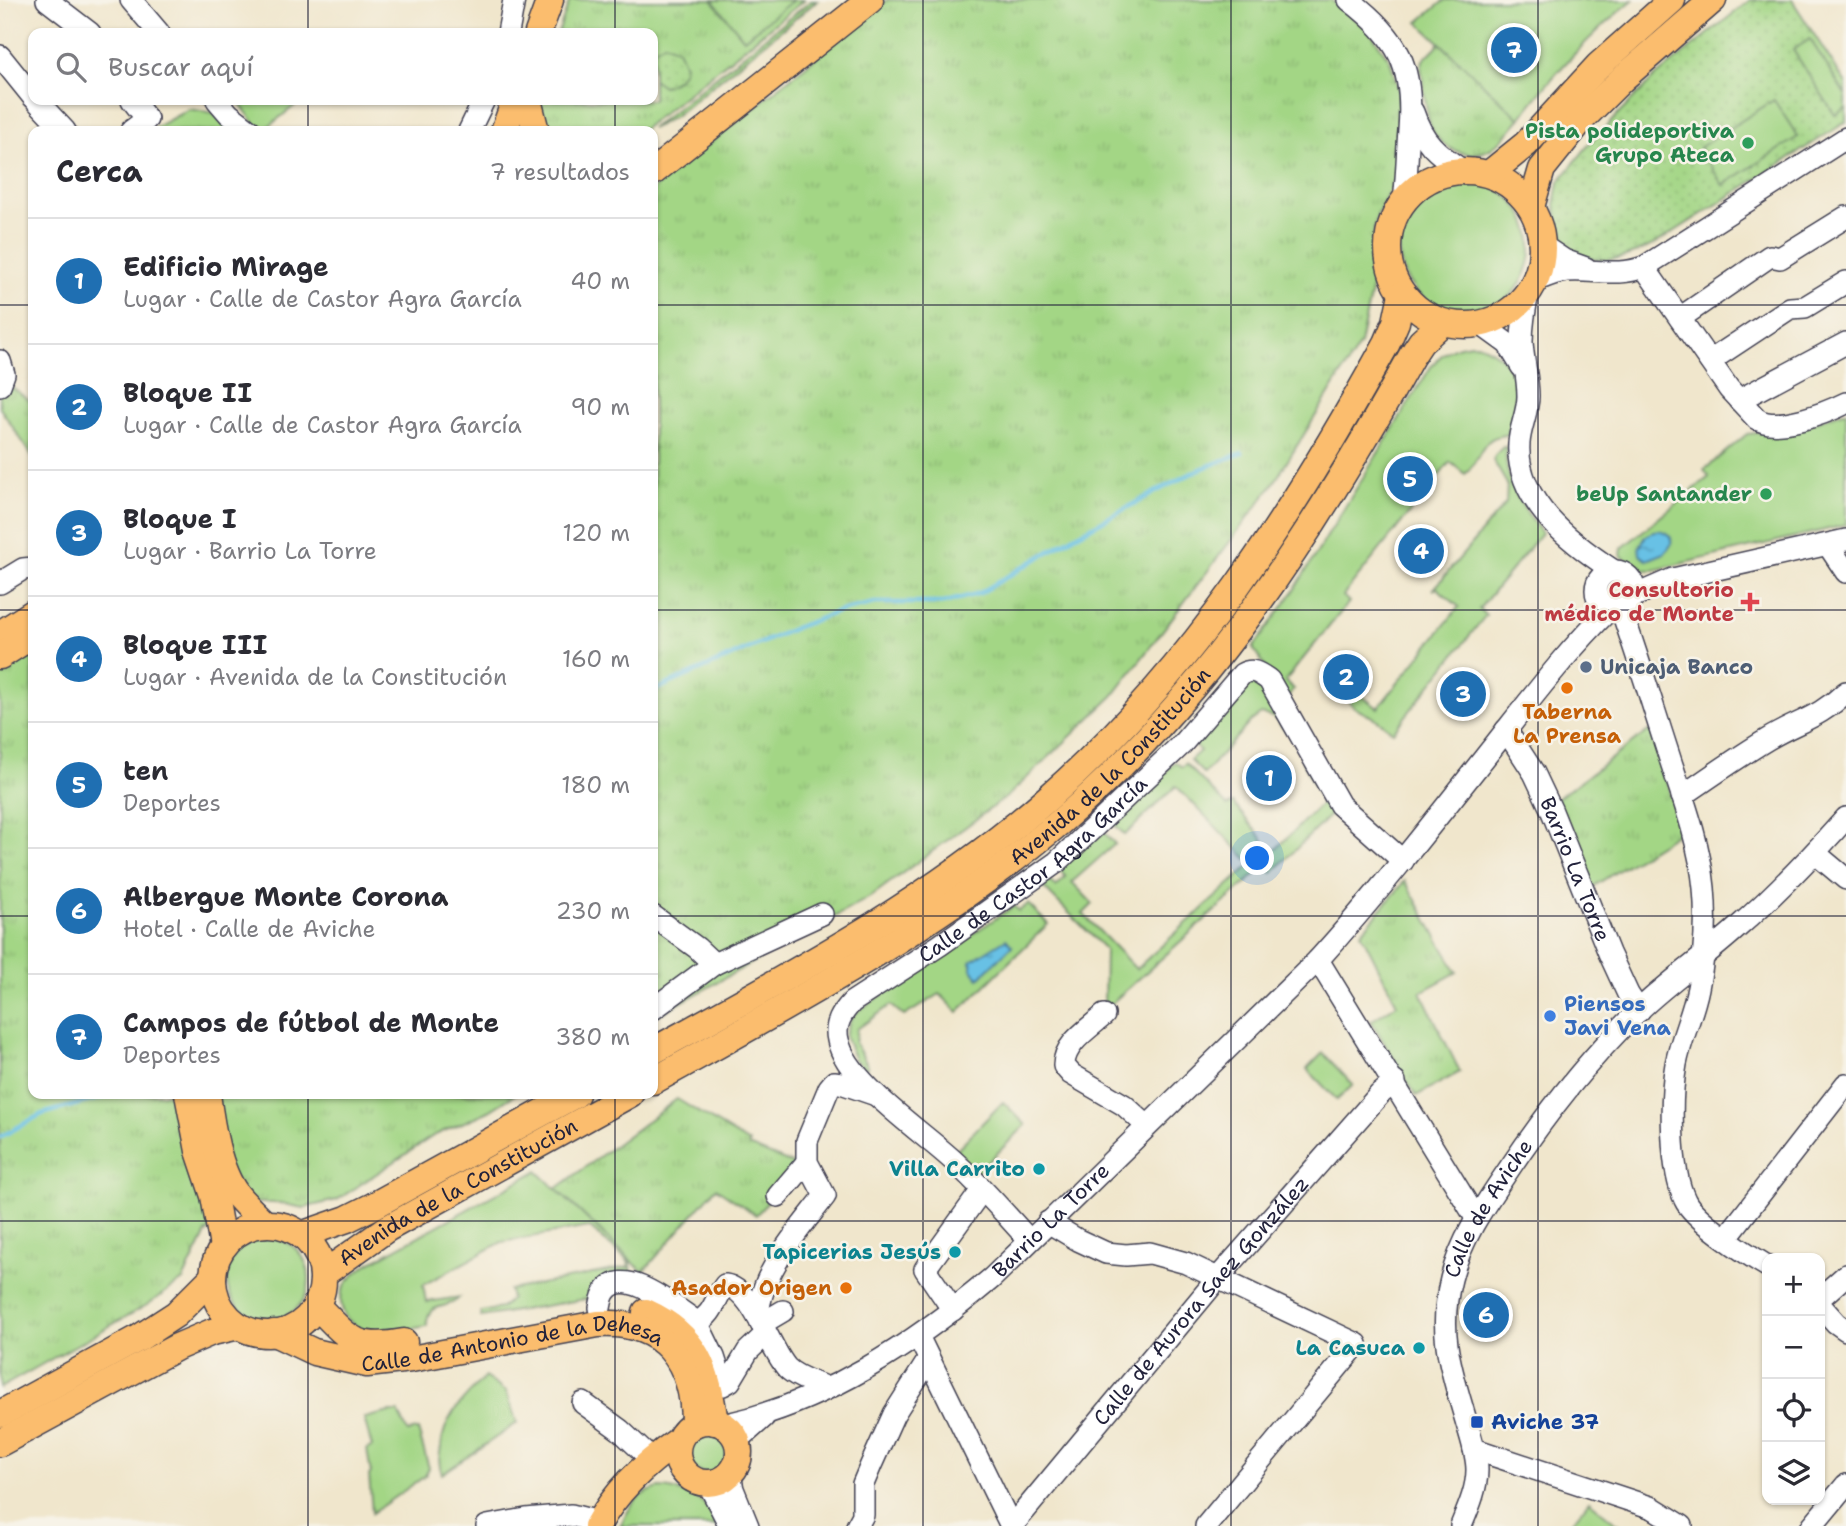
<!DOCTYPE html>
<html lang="es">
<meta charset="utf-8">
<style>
body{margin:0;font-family:"Shantell Sans",sans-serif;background:#f2f2f3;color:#2b2b33}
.controls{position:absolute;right:21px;bottom:21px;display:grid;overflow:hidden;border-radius:14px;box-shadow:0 2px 5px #0004}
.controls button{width:63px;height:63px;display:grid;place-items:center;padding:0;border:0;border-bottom:2px solid #e1e1e2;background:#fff;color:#2b2b33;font:35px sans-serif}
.you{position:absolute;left:1258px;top:859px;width:24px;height:24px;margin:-18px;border:5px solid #fff;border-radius:50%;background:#1a73e8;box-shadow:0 0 0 10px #1a73e833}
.badge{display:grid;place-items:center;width:46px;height:46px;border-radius:50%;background:#1f6fb2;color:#fff;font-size:23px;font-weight:700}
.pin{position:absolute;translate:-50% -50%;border:4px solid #fff;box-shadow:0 2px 7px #0006}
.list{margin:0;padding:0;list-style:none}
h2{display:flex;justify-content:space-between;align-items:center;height:91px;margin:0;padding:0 28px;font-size:30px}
h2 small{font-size:23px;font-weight:400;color:#7c7c81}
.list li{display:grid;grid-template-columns:46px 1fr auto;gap:21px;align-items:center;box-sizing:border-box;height:126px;padding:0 28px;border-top:2px solid #e1e1e2}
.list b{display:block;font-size:26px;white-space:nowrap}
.list p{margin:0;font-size:23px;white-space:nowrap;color:#7c7c81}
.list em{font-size:23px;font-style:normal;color:#7c7c81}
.icon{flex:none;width:38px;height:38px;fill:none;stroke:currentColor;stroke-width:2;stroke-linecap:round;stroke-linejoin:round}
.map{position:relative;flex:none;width:1846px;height:1526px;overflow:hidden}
.search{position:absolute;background:#fff;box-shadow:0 2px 5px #0004;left:28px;top:28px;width:630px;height:77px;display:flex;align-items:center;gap:18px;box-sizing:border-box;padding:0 24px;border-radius:14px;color:#7c7c81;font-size:26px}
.panel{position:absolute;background:#fff;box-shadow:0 2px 5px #0004;left:28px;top:126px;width:630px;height:973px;border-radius:14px}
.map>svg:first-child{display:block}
.grass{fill:url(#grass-tufts);stroke:#627c60;stroke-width:2}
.park{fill:url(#park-dots);stroke:#627c60;stroke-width:2}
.garden{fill:#a3d685;stroke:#627c60;stroke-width:2}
.water{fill:url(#water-ripples);stroke:#457290;stroke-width:2}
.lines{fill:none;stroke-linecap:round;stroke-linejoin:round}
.stream{stroke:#68c1e5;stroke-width:4.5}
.minor-casing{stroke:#413f51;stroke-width:24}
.major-casing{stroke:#413f51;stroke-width:29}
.minor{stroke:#fff;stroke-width:21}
.major{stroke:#fbbd6e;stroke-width:26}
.grid{fill:none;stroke:#22223b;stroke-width:2;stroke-opacity:0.55}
.leisure-dot{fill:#2e9e5b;stroke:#f7f3e8;stroke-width:2.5}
.health-dot{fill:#e0444e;stroke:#f7f3e8;stroke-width:2.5}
.service-dot{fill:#5c6f8a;stroke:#f7f3e8;stroke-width:2.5}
.food-dot{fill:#e8710a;stroke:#f7f3e8;stroke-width:2.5}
.shop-dot{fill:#3f7fe0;stroke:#f7f3e8;stroke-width:2.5}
.culture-dot{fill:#0f9aa8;stroke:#f7f3e8;stroke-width:2.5}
.transit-dot{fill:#1a4fb4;stroke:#f7f3e8;stroke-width:2.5}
.labels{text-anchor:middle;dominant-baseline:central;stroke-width:5;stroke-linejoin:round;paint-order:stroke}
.leisure-label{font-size:21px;font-weight:bold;fill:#27864d;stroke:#f7f3e8;text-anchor:end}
.health-label{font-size:21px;font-weight:bold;fill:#be3a42;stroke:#f7f3e8;text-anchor:end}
.service-label{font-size:21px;font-weight:bold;fill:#4e5e75;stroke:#f7f3e8;text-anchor:start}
.food-label{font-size:21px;font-weight:bold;fill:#c56008;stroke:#f7f3e8}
.street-label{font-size:21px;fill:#22223b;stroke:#f7f3e8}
.shop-label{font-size:21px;font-weight:bold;fill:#366cbe;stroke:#f7f3e8;text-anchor:start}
.culture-label{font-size:21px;font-weight:bold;fill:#0d838f;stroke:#f7f3e8;text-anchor:end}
.transit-label{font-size:21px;font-weight:bold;fill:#164399;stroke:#f7f3e8;text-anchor:start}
</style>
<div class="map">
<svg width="1846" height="1526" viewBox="0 0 1846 1526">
<defs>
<pattern id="grass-tufts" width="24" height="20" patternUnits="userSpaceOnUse" patternTransform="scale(1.75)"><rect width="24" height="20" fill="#a3d685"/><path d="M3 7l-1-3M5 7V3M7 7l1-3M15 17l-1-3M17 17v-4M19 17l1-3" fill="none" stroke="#8cb774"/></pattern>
<pattern id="park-dots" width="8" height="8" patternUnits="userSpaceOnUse" patternTransform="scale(1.75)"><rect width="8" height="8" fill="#a3d685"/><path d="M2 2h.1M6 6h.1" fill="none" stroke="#8cb774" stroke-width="1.8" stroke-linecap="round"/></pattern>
<pattern id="water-ripples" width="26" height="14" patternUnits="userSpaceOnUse" patternTransform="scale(1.75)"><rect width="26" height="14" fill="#68c1e5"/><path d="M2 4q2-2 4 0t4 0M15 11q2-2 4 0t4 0" fill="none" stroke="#559cbb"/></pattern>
</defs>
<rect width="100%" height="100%" fill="#f7f3e8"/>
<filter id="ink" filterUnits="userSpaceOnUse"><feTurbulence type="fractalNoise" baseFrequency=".0143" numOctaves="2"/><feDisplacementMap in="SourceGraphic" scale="14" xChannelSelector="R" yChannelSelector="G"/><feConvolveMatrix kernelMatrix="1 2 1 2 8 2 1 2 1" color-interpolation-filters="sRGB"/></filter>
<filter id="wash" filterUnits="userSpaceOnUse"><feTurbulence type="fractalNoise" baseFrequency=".00686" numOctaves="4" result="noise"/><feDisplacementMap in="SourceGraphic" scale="28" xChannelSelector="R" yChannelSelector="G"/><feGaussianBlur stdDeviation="1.57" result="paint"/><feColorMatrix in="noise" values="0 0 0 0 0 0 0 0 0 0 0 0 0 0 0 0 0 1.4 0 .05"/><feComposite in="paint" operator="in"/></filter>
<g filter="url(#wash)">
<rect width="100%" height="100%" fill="#f0e6cc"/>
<g class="grass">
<polygon points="570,0 804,0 641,131 549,131 539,100 653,100 653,33 558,33"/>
<polygon points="812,0 818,0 675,116 651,129"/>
<polygon points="887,0 1331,0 1368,29 1390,60 1399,91 1400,137 1397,171 1393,184 1378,213 1374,229 1373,282 1360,344 1272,486 1113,696 1009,795 870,897 653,1018 653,189"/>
<path d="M 1440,43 L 1520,119 C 1511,129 1501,143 1490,149 C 1468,161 1440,149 1431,127 C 1425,109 1424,87 1421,68 L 1423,60 Z"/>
<polygon points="189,109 214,113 230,131 149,131"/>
<polygon points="0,379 33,403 33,457 0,408"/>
<polygon points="33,652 33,1094 516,1094 489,1111 433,1136 337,1200 303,1208 279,1203 259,1203 232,1211 206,1233 183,1280 147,1305 0,1388 0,674"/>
<polygon points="1650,730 1682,830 1589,889 1552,802"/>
<polygon points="1405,881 1457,972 1421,992 1460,1072 1416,1096 1371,1021 1397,1004 1361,933"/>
<polygon points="677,1099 749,1143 748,1146 800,1167 756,1215 716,1188 643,1272 556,1189"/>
</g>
<g class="park">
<path d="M 1750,0 L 1792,0 L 1846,84 L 1846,122 L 1653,245 C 1619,261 1597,267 1563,248 L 1555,205 L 1559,182 L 1591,142 L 1655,77 Z"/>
<path d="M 664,43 L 678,49 L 685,65 C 684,76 673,84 663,86 L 653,79 L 653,50 Z"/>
</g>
<g class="garden">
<polygon points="712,0 793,0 744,39"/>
<path d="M 1445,0 L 1633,0 C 1594,31 1549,78 1520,119 L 1418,22 Z"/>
<polygon points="1810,39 1846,96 1846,108 1835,115 1793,50"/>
<polygon points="237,100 302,100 264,130 260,130"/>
<polygon points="1774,100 1798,137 1723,185 1699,148"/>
<circle cx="1465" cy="247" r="66"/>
<path d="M 1477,344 C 1522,359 1521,397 1507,435 C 1480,435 1482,460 1465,474 L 1450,462 L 1343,596 L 1349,602 L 1285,681 L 1294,689 L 1286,699 L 1253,648 L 1293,592 L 1432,365 C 1445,350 1457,344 1477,344 Z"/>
<polygon points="1846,411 1846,525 1654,570 1644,570 1621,556 1622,548 1709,477 1704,470 1747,434 1794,429"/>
<path d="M 1503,447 L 1506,447 C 1503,480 1522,508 1542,533 L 1479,609 L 1486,615 L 1393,732 C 1387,727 1381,722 1374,718 C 1360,710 1341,706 1352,687 L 1356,687 L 1355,691 L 1378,708 L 1459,607 L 1437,588 L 1433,590 L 1506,503 L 1507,484 L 1493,460 L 1497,453 Z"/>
<polygon points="1251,680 1262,683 1288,733 1273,717 1261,714 1250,722 1204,774 1190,760 1200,751 1193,743"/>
<polygon points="1308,759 1337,808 1272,873 1265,866 1104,1010 1105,949 1040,884 1049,881 1056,887 1066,877 1059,869 1104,832 1115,844 1072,882 1093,904 1083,914 1136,969 1252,864 1176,786 1125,835 1113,823 1175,762 1182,767 1185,763 1227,806 1233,803 1273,852 1322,803 1303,762"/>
<polygon points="1028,904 1048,924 958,1012 940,994 904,1016 891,1005 857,1029 855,1043 868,1066 865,1069 855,1060 845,1036 850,1021 855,1013 1014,906 1019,911"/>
<polygon points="1323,1053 1353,1085 1337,1100 1307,1069"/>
<polygon points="1003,1102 1026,1125 976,1174 953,1153"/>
<path d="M 537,1171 L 630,1260 L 633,1280 L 597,1297 L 481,1317 L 481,1312 L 501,1308 L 511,1299 L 509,1290 L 629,1267 L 628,1261 L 589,1227 L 502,1242 L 423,1285 L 426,1302 L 460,1297 C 448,1312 426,1299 427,1326 L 389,1333 L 365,1333 L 346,1318 C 333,1292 347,1279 366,1265 Z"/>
<circle cx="268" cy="1279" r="41"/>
<path d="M 485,1377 L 506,1392 L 517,1423 L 442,1474 C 438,1463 439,1457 441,1447 C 444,1415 464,1399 485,1377 Z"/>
<polygon points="390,1412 398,1412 408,1432 418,1430 429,1468 425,1476 372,1513 369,1475 371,1474 367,1449 372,1447 364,1418"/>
<circle cx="706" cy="1453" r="20"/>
<path d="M 659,1488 C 673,1488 697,1495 706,1506 C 711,1511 713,1520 717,1526 L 620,1526 C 632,1504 634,1495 659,1488 Z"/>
<polygon points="1589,1501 1620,1526 1569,1526"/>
</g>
<g class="water">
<path d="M 1654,531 C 1665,529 1673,534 1671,545 L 1665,553 L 1647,560 L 1640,555 L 1639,548 L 1645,537 Z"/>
<polygon points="1006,939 1012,946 979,978 971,969 971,961"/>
</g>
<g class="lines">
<g class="stream">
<polyline points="653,691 797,627 840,611 875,603 943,603 980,593 1073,537 1161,489 1198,470 1242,453"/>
<polyline points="0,1137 42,1114 115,1094"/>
</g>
</g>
</g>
<g filter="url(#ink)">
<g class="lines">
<g class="minor-casing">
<g id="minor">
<polyline points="47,0 90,33"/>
<polyline points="131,0 159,33"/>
<path d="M 1349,0 C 1399,38 1414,67 1409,130 C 1407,154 1407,177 1404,201"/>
<polyline points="508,33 514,0"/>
<polyline points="0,56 33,97"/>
<polyline points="36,100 65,131"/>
<polyline points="217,100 229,114 251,131"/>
<path d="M 1413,112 C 1423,142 1436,153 1462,170"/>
<polyline points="131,131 147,119 132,100"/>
<polyline points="469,131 484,100"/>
<polyline points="1543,246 1564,260 1586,268"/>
<path d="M 1644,267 L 1729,389 L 1757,419 C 1777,432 1826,413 1846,403"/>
<path d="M 1535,281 C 1545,277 1555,272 1567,271 C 1594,269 1618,277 1644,267 L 1846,138"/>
<path d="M 1529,289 C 1525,307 1522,324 1522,342 C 1523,360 1528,378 1528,396 C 1528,412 1520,427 1519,443 C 1515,501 1571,543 1614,571"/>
<polyline points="1680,318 1770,256 1780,258 1846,217"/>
<polyline points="1479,323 1508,344 1522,367"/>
<polyline points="0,361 4,374 0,385"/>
<polyline points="1710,361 1790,308 1805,307 1846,282"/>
<polyline points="1739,400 1846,343"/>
<polyline points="1828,545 1846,572"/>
<circle cx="1615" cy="590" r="19"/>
<polyline points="0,583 23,569 33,568"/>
<polyline points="1634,596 1673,579 1846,540"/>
<path d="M 1621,609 C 1639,660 1655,713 1672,765 C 1685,804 1700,846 1704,888 C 1707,921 1705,955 1698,988 C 1693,1014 1681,1038 1676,1064 C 1670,1098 1670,1170 1685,1200 C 1694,1220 1747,1254 1767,1266"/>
<path id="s1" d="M 1506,730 L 1534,773 L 1551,809 L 1609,953 L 1628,994 L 1639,1011"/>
<path d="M 1682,796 C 1710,777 1738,757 1768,739 C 1798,721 1819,718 1846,692"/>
<polyline points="1815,853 1846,879"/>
<polyline points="653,916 697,948 714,964"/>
<polyline points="1318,960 1476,1218"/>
<polyline points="653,1009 714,964 822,914"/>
<path d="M 1104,1015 C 1090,1028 1063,1044 1064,1066 L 1071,1074 L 1124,1105 L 1147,1126"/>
<polyline points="778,1196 807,1162"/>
<polyline points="1048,1222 1078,1240 1106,1253 1126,1255 1150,1253 1186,1263 1357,1344 1206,1526"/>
<polyline points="1726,1238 1846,1084"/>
<path id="s2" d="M 1029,1240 C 1006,1215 984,1189 959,1166 C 928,1135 846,1083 838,1040 C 834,1024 842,1013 852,1002 L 940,945 L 1057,862 L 1182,744 L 1242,674 C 1253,668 1259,673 1269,680 L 1340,805 L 1403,861"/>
<polyline points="1820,1298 1846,1275"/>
<polyline points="1820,1305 1836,1323 1846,1330"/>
<path d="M 600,1308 C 601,1303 602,1296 605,1292 C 624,1262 679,1311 697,1322 C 714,1315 715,1298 725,1285 C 753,1289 769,1348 787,1368 C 797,1378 814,1382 827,1388"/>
<polyline points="953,1310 925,1269 982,1190"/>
<path d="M 758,1317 C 760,1272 799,1230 825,1196 L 807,1162 L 807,1141 L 829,1088 L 834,1082 L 841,1083 L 876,1095"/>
<polyline points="697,1322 714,1357 723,1385 730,1381 748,1351 766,1334"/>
<polyline points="761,1324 783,1311"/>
<polyline points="918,1336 1011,1526"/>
<polyline points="583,1403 620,1430 652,1460"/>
<path id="s3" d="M 723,1425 C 825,1403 914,1344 992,1278 L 1318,960 C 1380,891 1436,819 1493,747 C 1531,699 1567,651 1610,609"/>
<polyline points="737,1441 764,1417"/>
<polyline points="1474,1449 1653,1508 1682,1526"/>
<polyline points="730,1474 733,1489 748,1526"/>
<polyline points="708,1483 730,1526"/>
<polyline points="487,1526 526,1519 571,1515 599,1522"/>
<polyline points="857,1526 863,1515 863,1484 871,1465 894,1414 929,1359"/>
<path id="s4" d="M 1012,1526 L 1218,1278 L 1380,1094 L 1395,1082"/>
<path id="s5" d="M 1461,1526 C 1468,1509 1477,1489 1477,1470 C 1477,1455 1471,1438 1467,1424 C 1452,1372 1437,1334 1451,1279 C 1461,1239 1484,1206 1507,1172 C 1545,1115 1588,1060 1637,1012 C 1669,981 1705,957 1738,927 C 1777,893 1812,856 1846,818"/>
<polyline points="1812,1526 1846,1485"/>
</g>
</g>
<g class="major-casing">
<g id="major">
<polyline points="538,33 550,0"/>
<polyline points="528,100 536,131"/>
<polyline points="504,131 515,100"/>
<circle cx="1465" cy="248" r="77"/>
<polyline points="653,172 870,0"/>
<polyline points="1489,174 1526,144 1598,66 1672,0"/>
<polyline points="1531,207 1542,169 1582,119 1622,79 1713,0"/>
<polyline points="0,634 33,613"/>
<polyline points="0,656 33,635"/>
<path d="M 653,1051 C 789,976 930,902 1048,798 C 1193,671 1294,511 1387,343 L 1396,322 L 1402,294"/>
<path id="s6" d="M 653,1081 C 793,1003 937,927 1060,822 C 1209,695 1317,527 1411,357 L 1421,342 L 1442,323"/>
<polyline points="188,1094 199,1151 214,1196 223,1247"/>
<path d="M 207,1094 C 211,1125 218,1171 237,1195 C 246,1206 256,1215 265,1224"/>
<circle cx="268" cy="1279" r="55"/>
<polyline points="301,1235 347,1219 373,1206 576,1094"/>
<path id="s7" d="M 323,1274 L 388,1228 L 630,1094"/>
<path d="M 316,1305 C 349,1339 355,1351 404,1342"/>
<path d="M 646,1312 C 697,1335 707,1369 715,1422"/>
<path id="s8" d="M 274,1333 L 314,1352 L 367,1364 L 411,1359 L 598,1324 C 664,1320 694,1362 694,1424"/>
<polyline points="0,1414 139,1338 176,1314 213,1277"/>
<circle cx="708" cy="1452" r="31"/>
<polyline points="0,1443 177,1347 212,1332 239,1326"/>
<path d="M 597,1526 C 616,1491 646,1463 678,1441"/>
</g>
</g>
<use href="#minor" class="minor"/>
<use href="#major" class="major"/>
</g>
</g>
<path class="grid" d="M 308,0 L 308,33M 615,0 L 615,33M 923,0 L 923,1526M 1231,0 L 1231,1526M 1538,0 L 1538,1526M 308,100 L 308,131M 615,100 L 615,131M 0,305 L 33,305M 653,305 L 1846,305M 0,610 L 33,610M 653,610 L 1846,610M 0,916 L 33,916M 653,916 L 1846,916M 308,1094 L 308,1526M 615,1094 L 615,1526M 0,1221 L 1846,1221"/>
<g class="leisure-dot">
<circle cx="1748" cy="143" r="7"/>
<circle cx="1766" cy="494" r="7"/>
</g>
<path class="health-dot" d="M1746.5 591.5h7v7h7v7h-7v7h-7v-7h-7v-7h7z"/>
<circle class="service-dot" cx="1586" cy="667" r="7"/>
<g class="food-dot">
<circle cx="1567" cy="688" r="7"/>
<circle cx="846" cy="1288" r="7"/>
</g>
<circle class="shop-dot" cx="1550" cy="1016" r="7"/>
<g class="culture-dot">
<circle cx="1039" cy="1169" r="7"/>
<circle cx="955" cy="1252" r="7"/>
<circle cx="1419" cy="1348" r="7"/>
</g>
<rect class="transit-dot" x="1470" y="1415" width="14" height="14" rx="3.5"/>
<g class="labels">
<g class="leisure-label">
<text x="1734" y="131">Pista polideportiva<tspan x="1734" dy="24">Grupo Ateca</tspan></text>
<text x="1752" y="494">beUp Santander</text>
</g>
<g class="health-label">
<text x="1734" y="590">Consultorio<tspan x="1734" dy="24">médico de Monte</tspan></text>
</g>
<g class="service-label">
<text x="1600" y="667">Unicaja Banco</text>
</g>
<g class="food-label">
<text x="1567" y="712">Taberna<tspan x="1567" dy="24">La Prensa</tspan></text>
<text x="832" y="1288" text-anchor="end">Asador Origen</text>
</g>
<g class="street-label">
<text stroke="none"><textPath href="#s6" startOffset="558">Avenida de la Constitución</textPath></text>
<text stroke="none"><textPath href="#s2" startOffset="546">Calle de Castor Agra García</textPath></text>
<text stroke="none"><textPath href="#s1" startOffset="156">Barrio La Torre</textPath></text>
<text stroke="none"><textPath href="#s7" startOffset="158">Avenida de la Constitución</textPath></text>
<text stroke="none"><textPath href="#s5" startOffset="334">Calle de Aviche</textPath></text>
<text stroke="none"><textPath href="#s3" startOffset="392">Barrio La Torre</textPath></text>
<text stroke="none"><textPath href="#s4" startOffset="294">Calle de Aurora Saez González</textPath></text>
<text stroke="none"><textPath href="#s8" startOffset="247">Calle de Antonio de la Dehesa</textPath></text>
</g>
<g class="shop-label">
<text x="1564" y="1004">Piensos<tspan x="1564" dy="24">Javi Vena</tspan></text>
</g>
<g class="culture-label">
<text x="1025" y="1169">Villa Carrito</text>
<text x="941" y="1252">Tapicerias Jesús</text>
<text x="1405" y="1348">La Casuca</text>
</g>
<g class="transit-label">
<text x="1491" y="1422">Aviche 37</text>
</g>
</g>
</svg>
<div class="controls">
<button>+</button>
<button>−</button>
<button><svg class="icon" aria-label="locate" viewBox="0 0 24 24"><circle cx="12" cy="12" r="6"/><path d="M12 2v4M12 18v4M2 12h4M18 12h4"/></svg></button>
<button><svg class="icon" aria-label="layers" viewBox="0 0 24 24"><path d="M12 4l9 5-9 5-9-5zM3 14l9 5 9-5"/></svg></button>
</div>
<div class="you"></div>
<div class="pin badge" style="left:1269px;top:778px">1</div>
<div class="pin badge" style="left:1346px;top:677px">2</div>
<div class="pin badge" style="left:1463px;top:694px">3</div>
<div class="pin badge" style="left:1421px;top:551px">4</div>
<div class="pin badge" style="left:1410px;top:479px">5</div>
<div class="pin badge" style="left:1486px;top:1315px">6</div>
<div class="pin badge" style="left:1514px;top:50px">7</div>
<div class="search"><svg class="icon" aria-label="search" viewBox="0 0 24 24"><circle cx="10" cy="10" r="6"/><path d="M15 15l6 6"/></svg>Buscar aquí</div>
<section class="panel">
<h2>Cerca<small>7 resultados</small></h2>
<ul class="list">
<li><span class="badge">1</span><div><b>Edificio Mirage</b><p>Lugar · Calle de Castor Agra García</p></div><em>40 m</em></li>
<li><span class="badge">2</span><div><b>Bloque II</b><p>Lugar · Calle de Castor Agra García</p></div><em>90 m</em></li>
<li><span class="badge">3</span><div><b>Bloque I</b><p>Lugar · Barrio La Torre</p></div><em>120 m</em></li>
<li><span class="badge">4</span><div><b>Bloque III</b><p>Lugar · Avenida de la Constitución</p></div><em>160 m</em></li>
<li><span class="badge">5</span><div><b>ten</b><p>Deportes</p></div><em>180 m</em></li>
<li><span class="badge">6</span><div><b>Albergue Monte Corona</b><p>Hotel · Calle de Aviche</p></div><em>230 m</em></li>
<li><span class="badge">7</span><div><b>Campos de fútbol de Monte</b><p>Deportes</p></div><em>380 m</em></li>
</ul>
</section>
</div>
